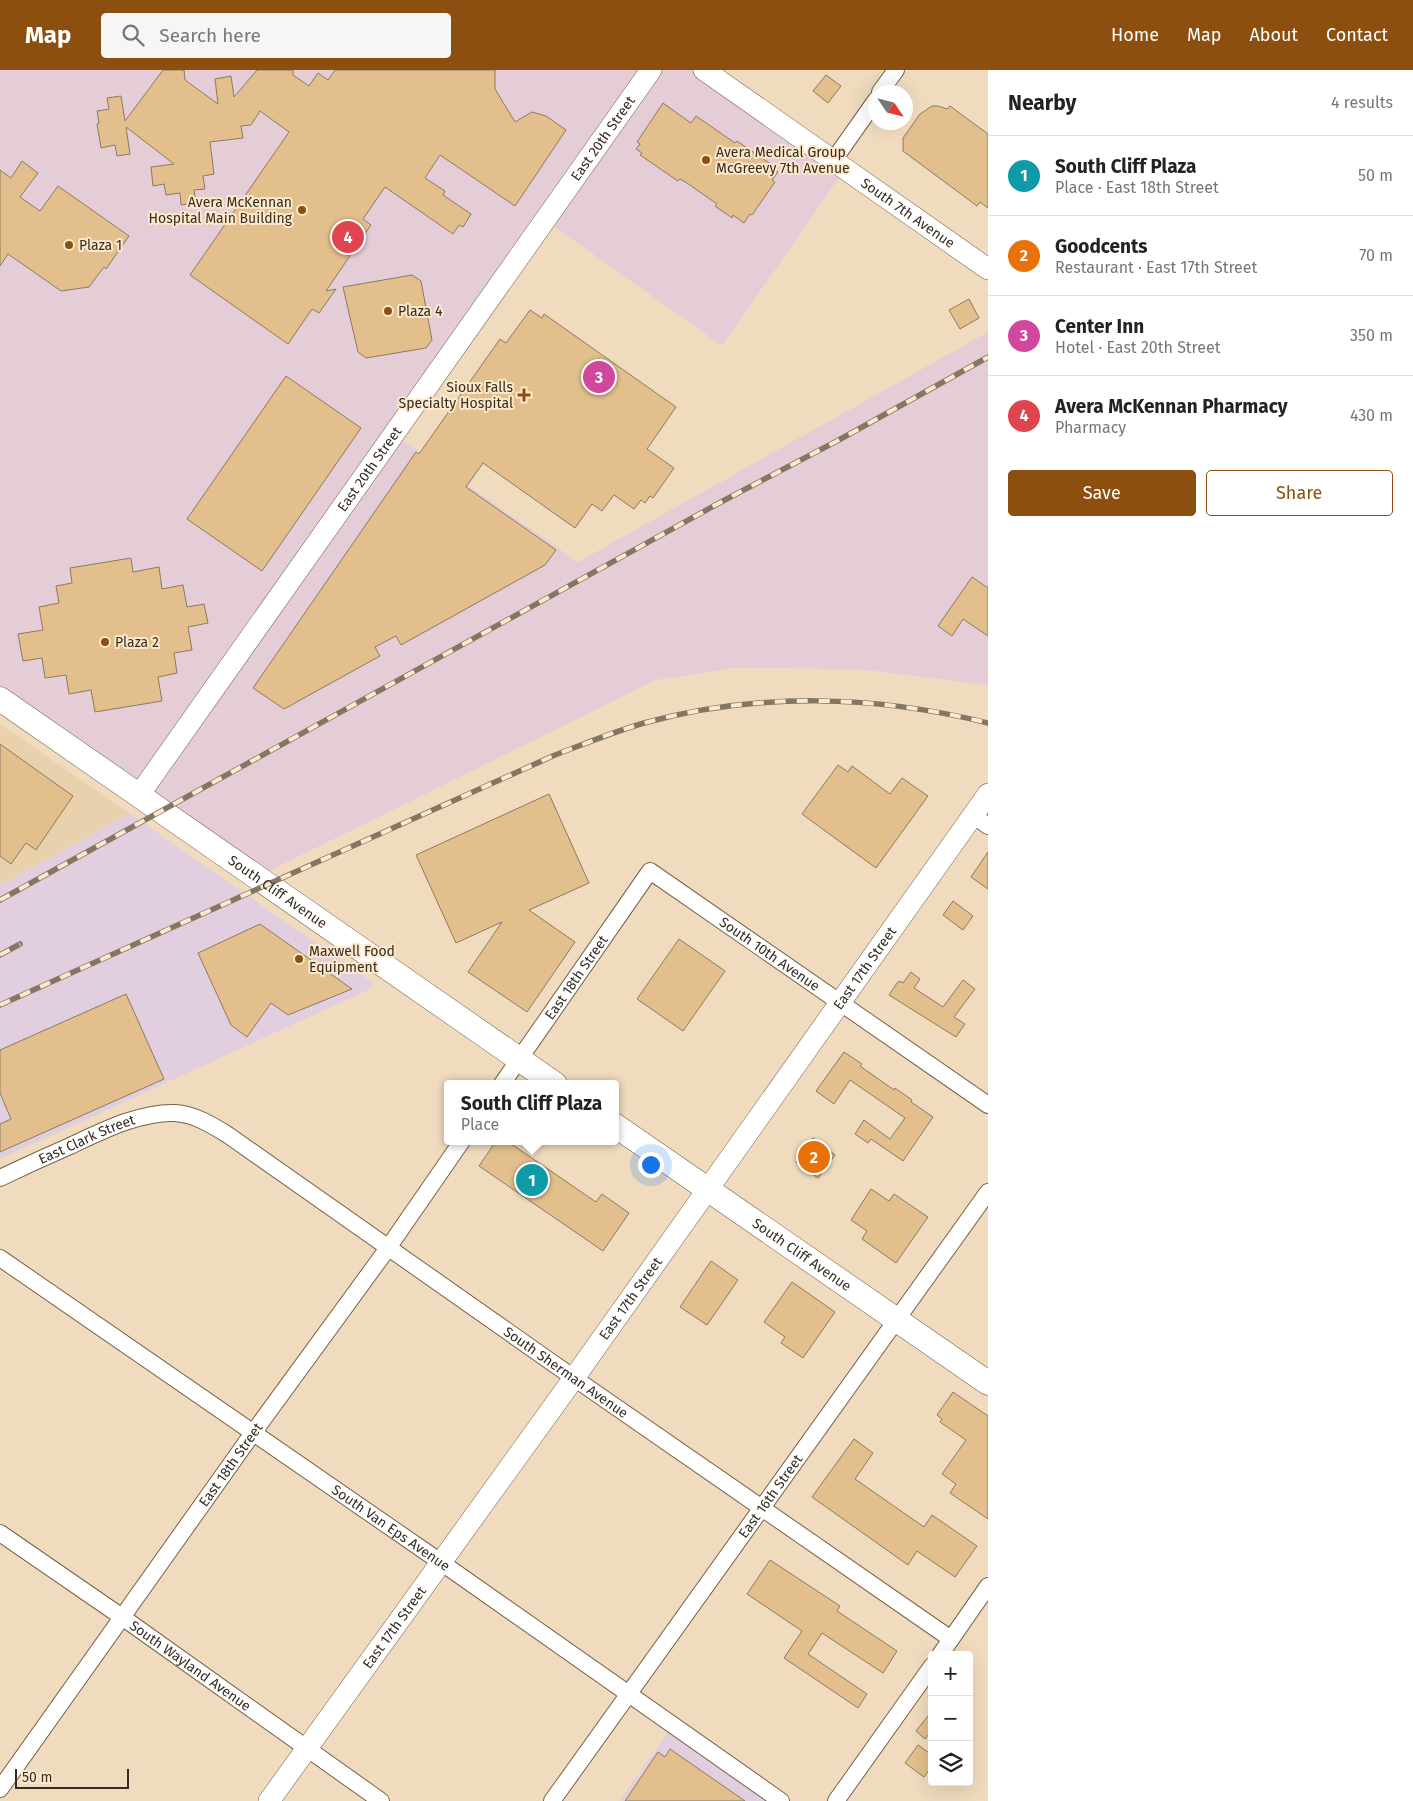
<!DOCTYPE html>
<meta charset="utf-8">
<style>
body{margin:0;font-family:"Fira Sans",sans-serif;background:#f6f6f6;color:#222}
.controls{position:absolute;right:15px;bottom:15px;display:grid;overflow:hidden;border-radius:5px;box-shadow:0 5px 20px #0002}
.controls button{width:45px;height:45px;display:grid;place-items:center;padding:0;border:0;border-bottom:1px solid #e0e0e0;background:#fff;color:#222;font:25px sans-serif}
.compass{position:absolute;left:868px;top:15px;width:45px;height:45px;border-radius:50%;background:#fff;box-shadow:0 5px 20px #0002;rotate:125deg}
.scale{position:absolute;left:15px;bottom:12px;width:114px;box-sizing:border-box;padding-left:5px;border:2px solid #352d22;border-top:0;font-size:14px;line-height:18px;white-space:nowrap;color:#352d22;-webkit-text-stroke:4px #fde8cb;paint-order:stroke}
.you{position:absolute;left:650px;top:1094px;width:18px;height:18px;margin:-12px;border:4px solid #fff;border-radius:50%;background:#1a73e8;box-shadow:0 0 0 8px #1a73e833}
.badge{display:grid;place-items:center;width:32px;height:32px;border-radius:50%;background:#8c4f0f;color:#fff;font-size:16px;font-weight:700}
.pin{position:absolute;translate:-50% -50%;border:2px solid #fff;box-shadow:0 1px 5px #0006}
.popup{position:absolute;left:444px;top:1010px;width:175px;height:65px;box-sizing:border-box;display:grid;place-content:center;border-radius:5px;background:#fff;filter:drop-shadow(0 1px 4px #0005);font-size:16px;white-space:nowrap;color:#767676}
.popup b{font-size:19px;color:#222}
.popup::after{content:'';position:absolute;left:50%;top:100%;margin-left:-10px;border:10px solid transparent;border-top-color:#fff}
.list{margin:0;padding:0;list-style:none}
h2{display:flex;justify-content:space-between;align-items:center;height:65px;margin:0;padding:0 20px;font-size:21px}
h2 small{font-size:16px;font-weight:400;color:#767676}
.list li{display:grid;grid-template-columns:32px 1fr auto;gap:15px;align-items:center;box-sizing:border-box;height:80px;padding:0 20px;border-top:1px solid #e0e0e0}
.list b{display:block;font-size:19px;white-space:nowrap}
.list p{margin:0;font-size:16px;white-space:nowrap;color:#767676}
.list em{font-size:16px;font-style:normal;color:#767676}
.actions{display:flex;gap:10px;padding:15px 20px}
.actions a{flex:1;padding:11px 0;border:1px solid #8c4f0f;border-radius:5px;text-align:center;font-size:18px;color:#8c4f0f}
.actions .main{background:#8c4f0f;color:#fff}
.icon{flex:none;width:28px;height:28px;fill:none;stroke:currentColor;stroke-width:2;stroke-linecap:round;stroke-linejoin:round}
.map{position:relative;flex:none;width:988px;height:1731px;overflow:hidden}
header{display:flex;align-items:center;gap:30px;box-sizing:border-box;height:70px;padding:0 25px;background:#8c4f0f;color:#fff}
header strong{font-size:24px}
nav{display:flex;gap:28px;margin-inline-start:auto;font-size:18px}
.search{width:350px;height:45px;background:#f6f6f6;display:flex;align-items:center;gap:12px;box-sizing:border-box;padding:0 18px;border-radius:5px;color:#767676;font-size:19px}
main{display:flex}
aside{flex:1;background:#fff}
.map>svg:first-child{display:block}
.built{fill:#e9d1ad}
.industrial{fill:#e1cede}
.medical{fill:#e5cdd8}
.building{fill:#e2bf8c;stroke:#8c7a5f}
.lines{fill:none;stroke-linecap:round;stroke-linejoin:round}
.minor-casing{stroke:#756349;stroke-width:18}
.tertiary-casing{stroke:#756349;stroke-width:22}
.secondary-casing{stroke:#756349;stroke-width:25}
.minor{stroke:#fff;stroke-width:16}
.tertiary{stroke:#fff;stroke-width:21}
.secondary{stroke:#fff;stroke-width:24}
.rail-casing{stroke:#837663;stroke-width:5.5}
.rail{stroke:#fde8cb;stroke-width:4;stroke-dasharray:11;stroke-linecap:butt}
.poi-dot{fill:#8c4f0f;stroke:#fde8cb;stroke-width:2}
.labels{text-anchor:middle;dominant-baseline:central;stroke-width:4;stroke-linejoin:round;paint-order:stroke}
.street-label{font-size:14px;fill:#352d22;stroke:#fde8cb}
.poi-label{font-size:14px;fill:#352d22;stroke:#fde8cb;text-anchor:start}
</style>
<header>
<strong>Map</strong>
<div class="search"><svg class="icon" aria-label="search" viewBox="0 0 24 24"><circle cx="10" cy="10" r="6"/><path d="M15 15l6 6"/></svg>Search here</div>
<nav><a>Home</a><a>Map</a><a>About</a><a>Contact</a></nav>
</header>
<main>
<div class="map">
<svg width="988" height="1731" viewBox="0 0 988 1731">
<rect width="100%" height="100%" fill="#f0dbbe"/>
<polygon class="built" points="0,654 129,743 0,816"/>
<g class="industrial">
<polygon points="129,743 375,914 368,920 0,1089 0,816"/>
<polygon points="670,1660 773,1731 620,1731"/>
</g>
<polygon class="medical" points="0,0 704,0 845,99 722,276 545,150 394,364 578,492 988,262 988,616 964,612 857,599 735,598 656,610 257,807 0,629"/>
<g class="building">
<polygon points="163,0 184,0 185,10 218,34 215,9 231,6 234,27 257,0 293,0 293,5 309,16 318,3 328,10 335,0 495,0 495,19 515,52 532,42 546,46 566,60 515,136 440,85 425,108 445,121 443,125 471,144 463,157 459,155 453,164 385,117 363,149 371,155 326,221 336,219 319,243 312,239 288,274 190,205 289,62 260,41 251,55 241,56 243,68 210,72 214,104 203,106 205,119 194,120 196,133 181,135 180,123 166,125 164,114 153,116 151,97 174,94 126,57 130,84 117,86 115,75 101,78 97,54 99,53 97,41 109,39 107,28 121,26 125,51"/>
<polygon points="826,5 841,16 828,33 813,21"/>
<polygon points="663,33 691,53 696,46 735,73 737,71 772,95 771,97 778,102 772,110 775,112 752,145 750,144 744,153 733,145 732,148 715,136 717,134 687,113 680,109 678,111 640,85 642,83 636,79 640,74 637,72"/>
<polygon points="932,36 938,36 947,39 950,36 988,64 988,138 980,132 977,136 903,81 903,68 920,44"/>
<polygon points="22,91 38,103 20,127 40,141 58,116 129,166 106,199 104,197 89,217 61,221 8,184 0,196 0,100 11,108"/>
<polygon points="412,205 421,211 432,270 426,278 366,288 358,282 343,217"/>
<polygon points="969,229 979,248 960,259 949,240"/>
<polygon points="530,240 542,248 544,244 676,337 647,379 674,398 653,428 650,426 645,433 641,430 634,439 614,425 602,441 592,434 575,458 483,393 466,417 556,480 545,495 401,575 396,566 375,577 380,586 284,639 253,618 416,382 419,384 500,269 506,273"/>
<polygon points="286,306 361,358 262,501 187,449"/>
<polygon points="131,488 133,502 159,497 162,519 183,515 187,537 204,534 208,553 188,557 192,580 174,583 177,603 158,607 162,631 95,642 91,620 69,624 66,605 45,608 42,588 23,591 18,564 43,560 39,537 59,533 56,516 72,513 70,498"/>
<polygon points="972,507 988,518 988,566 963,549 952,566 938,556"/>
<polygon points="0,674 73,726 36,780 26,773 11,794 0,786"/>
<polygon points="838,695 848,702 852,696 890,724 902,708 928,726 876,798 802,744"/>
<polygon points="549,724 589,813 529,840 575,872 527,942 468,902 502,852 456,873 416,785"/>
<polygon points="988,782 988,819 971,807"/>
<polygon points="953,831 973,846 963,860 943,845"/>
<polygon points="260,854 352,919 288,945 271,933 247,967 231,955 198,883"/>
<polygon points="679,869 725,901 683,961 637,929"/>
<polygon points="911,902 920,909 914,918 943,937 963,910 975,919 954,947 965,954 956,967 889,925 897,913 900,911 903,913"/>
<polygon points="126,924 164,1009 0,1082 0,1054 11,1049 0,1023 0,980"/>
<polygon points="844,982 862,994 860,996 894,1020 895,1018 912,1030 911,1032 933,1047 903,1091 871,1069 868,1073 855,1064 864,1050 890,1069 905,1048 850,1010 834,1034 816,1021"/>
<polygon points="813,1068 835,1085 818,1108 796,1092"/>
<polygon points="496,1071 507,1071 596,1132 602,1124 629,1143 603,1181 479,1096"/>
<polygon points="871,1119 889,1131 894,1124 928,1147 896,1193 862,1169 867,1161 851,1150"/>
<polygon points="711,1191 738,1210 707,1255 680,1237"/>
<polygon points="792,1212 835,1242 803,1288 781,1273 785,1267 764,1252"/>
<polygon points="953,1322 988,1346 988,1449 950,1423 956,1414 942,1404 966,1370 940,1352 942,1349 937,1345"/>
<polygon points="854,1369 873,1383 855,1409 924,1457 932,1445 977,1476 955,1507 917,1481 908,1495 812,1427"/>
<polygon points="770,1490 840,1536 837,1541 897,1581 883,1603 822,1563 808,1584 867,1624 858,1638 784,1588 802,1561 747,1524"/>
<polygon points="932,1641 932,1660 925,1669 916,1661"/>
<polygon points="918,1675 932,1685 932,1696 924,1707 905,1693"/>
<polygon points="670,1679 745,1731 625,1731 658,1682 665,1687"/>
</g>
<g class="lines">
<g class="minor-casing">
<g id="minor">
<polyline points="880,22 896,0"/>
<polyline points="833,91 876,30"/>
<polyline points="973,745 988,756"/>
<path id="s1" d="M 502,1014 L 650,801 L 988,1035"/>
<path id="s2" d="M 0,1108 C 23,1097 47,1086 70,1076 C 102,1061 139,1042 175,1043 C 194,1044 212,1055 228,1065 L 574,1308 L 951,1569"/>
<path id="s3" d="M 0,1188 L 442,1493 L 781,1731"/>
<path id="s4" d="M 0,1463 L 122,1547 L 381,1731"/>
<polyline points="940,1585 988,1516"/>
<path id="s5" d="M 0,1719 L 253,1363 L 388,1178 L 462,1071"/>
<path id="s6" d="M 552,1731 L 988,1122"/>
<polyline points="836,1731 932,1596"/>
</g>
</g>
<g class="tertiary-casing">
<g id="tertiary">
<path id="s7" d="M 704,0 L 988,199"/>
<path id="s8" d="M 139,725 L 651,0"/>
<path id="s9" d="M 269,1731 L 574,1308 L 988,724"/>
</g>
</g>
<g class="secondary-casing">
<g id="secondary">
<path id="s10" d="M 0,629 L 555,1014"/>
<path id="s11" d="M 616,1056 L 988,1313"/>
</g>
</g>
<use href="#minor" class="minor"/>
<use href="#tertiary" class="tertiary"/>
<use href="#secondary" class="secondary"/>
<g class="rail-casing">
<g id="rail">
<polyline points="0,830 721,432 837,371 988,287"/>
<polyline points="0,885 20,874"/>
<path d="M 0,935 L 555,685 C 584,674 613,662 644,653 C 756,622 875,625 988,653"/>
</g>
</g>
<use href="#rail" class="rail"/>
</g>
<g class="poi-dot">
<circle cx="706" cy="90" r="5"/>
<circle cx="302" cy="140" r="5"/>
<circle cx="69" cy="175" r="5"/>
<circle cx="388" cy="241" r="5"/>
<path d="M521.5 317.5h5v5h5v5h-5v5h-5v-5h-5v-5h5z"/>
<circle cx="105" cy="572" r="5"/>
<circle cx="299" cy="889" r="5"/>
</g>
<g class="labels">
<g class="street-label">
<text stroke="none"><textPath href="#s8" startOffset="804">East 20th Street</textPath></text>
<text stroke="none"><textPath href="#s7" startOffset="249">South 7th Avenue</textPath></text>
<text stroke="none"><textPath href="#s8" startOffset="399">East 20th Street</textPath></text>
<text stroke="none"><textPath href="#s10" startOffset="338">South Cliff Avenue</textPath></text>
<text stroke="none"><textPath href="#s1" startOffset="405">South 10th Avenue</textPath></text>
<text stroke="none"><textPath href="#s9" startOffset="1024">East 17th Street</textPath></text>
<text stroke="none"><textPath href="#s1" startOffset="130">East 18th Street</textPath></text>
<text stroke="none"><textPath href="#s2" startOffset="95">East Clark Street</textPath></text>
<text stroke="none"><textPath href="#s11" startOffset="226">South Cliff Avenue</textPath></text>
<text stroke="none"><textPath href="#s9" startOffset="619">East 17th Street</textPath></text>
<text stroke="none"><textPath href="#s2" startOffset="659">South Sherman Avenue</textPath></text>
<text stroke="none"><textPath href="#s5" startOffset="398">East 18th Street</textPath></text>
<text stroke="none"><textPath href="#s6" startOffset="375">East 16th Street</textPath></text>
<text stroke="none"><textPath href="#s3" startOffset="475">South Van Eps Avenue</textPath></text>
<text stroke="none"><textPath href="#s9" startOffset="214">East 17th Street</textPath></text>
<text stroke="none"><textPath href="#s4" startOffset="232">South Wayland Avenue</textPath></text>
</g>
<g class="poi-label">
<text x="716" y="82">Avera Medical Group<tspan x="716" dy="16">McGreevy 7th Avenue</tspan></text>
<text x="292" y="132" text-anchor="end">Avera McKennan<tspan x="292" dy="16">Hospital Main Building</tspan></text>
<text x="79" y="175">Plaza 1</text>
<text x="398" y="241">Plaza 4</text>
<text x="513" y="317" text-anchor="end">Sioux Falls<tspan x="513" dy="16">Specialty Hospital</tspan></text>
<text x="115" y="572">Plaza 2</text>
<text x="309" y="881">Maxwell Food<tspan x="309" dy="16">Equipment</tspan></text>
</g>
</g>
</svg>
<div class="controls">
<button>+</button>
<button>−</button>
<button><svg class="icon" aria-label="layers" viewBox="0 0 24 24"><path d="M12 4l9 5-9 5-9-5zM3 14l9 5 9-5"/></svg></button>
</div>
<svg class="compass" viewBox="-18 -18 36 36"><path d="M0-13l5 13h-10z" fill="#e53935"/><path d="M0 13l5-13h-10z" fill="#767676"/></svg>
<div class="scale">50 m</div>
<div class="you"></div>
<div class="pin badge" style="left:532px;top:1110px;background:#0f9aa8">1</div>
<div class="popup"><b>South Cliff Plaza</b>Place</div>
<div class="pin badge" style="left:814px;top:1087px;background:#e8710a">2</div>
<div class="pin badge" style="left:599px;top:307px;background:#d1479c">3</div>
<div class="pin badge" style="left:348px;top:167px;background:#e0444e">4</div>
</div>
<aside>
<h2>Nearby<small>4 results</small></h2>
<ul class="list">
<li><span class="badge" style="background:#0f9aa8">1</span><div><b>South Cliff Plaza</b><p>Place · East 18th Street</p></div><em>50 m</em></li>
<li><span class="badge" style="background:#e8710a">2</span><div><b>Goodcents</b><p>Restaurant · East 17th Street</p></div><em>70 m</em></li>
<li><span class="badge" style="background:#d1479c">3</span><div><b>Center Inn</b><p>Hotel · East 20th Street</p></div><em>350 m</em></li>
<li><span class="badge" style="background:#e0444e">4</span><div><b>Avera McKennan Pharmacy</b><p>Pharmacy</p></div><em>430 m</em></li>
</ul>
<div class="actions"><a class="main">Save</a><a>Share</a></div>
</aside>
</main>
